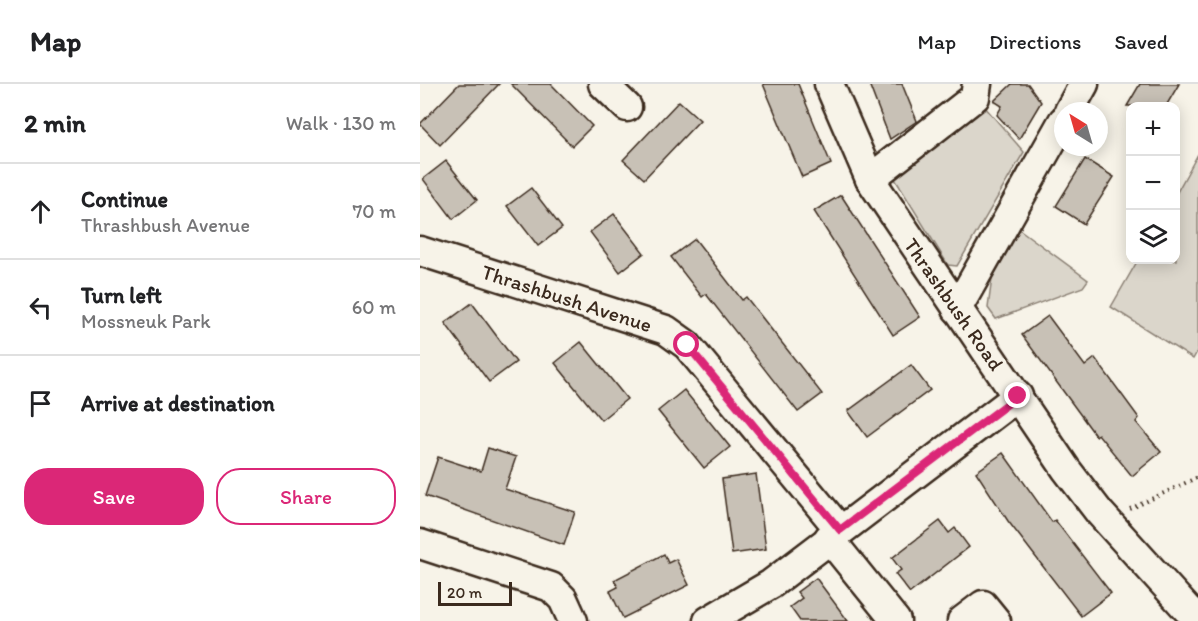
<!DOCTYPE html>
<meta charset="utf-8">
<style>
body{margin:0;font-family:Itim,sans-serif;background:#f2f2f2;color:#202124}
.controls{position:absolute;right:18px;top:18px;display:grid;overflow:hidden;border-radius:12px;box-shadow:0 3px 15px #0003}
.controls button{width:54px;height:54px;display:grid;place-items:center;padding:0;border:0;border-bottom:2px solid #e0e0e0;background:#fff;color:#202124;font:30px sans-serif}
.compass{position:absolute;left:634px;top:18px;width:54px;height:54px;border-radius:50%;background:#fff;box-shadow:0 3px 15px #0003;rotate:323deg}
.scale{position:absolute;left:18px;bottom:15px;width:74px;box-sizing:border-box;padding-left:6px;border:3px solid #3b2a1e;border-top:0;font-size:16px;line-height:21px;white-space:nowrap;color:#3b2a1e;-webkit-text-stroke:4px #f7f3e8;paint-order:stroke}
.stop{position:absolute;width:18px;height:18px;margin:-14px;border:4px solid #db2777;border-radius:50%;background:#fff}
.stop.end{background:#db2777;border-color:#fff;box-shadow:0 2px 6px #0008}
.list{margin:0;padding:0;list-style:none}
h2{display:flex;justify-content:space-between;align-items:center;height:78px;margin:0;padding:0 24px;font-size:26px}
h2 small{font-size:20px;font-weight:400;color:#757577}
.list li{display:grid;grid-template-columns:39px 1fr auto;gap:18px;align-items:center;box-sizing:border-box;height:96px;padding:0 24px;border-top:2px solid #e0e0e0}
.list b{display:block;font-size:22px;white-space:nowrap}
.list p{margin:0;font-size:20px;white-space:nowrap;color:#757577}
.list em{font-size:20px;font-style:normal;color:#757577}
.actions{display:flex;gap:12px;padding:18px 24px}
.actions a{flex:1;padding:14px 0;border:2px solid #db2777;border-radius:24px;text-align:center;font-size:21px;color:#db2777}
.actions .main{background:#db2777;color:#fff}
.icon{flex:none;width:33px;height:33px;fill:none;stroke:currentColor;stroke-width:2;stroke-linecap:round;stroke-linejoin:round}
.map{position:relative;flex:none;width:778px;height:537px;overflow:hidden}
header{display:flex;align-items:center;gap:36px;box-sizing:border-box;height:84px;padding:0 30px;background:#fff;border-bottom:2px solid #e0e0e0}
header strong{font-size:28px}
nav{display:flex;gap:33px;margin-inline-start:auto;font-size:21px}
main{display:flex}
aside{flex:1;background:#fff}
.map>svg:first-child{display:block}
.green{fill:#dbd6cb;stroke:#8b8074;stroke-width:1.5}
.building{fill:#c8c1b6;stroke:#3b2a1e;stroke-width:1.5}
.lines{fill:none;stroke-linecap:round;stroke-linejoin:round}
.minor-casing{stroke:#3b2a1e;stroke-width:33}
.path{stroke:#3b2a1e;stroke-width:4;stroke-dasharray:1.5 4.5;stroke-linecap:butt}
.minor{stroke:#f7f3e8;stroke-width:28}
.route{stroke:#db2777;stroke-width:8}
.labels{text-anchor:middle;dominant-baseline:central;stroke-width:6;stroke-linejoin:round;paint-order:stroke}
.street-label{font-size:21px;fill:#3b2a1e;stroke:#f7f3e8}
</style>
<header>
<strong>Map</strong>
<nav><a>Map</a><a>Directions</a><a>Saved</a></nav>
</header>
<main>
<aside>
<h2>2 min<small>Walk · 130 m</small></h2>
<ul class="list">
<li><svg class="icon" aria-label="ahead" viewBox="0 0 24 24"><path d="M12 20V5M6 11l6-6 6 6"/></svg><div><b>Continue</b><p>Thrashbush Avenue</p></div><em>70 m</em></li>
<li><svg class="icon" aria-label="left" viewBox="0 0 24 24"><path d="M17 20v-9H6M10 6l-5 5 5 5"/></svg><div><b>Turn left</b><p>Mossneuk Park</p></div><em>60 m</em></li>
<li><svg class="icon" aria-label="arrive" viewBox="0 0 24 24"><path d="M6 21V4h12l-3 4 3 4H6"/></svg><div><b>Arrive at destination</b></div></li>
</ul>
<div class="actions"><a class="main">Save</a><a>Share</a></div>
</aside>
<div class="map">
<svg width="778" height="537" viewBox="0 0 778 537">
<rect width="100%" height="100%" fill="#f7f3e8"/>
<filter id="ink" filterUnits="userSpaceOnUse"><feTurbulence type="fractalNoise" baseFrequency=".0167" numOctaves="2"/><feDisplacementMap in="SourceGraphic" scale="12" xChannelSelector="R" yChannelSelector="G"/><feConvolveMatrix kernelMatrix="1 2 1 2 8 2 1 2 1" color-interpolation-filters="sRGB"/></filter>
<g filter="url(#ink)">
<g class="green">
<polygon points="564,22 604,68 537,182 528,181 475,95 476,86"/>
<polygon points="778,70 778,266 773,275 691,223 718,176 756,176 756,110"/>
<polygon points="599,145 668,196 663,203 576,235 568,224 572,194"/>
</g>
<g class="building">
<polygon points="39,0 79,0 20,61 0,40"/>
<polygon points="91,0 131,0 172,42 152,62"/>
<polygon points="343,0 378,0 411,80 382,93"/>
<polygon points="449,0 482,0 497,37 470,55"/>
<polygon points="592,0 608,0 621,18 599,55 577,31 582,22 574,17"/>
<polygon points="720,0 759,0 746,22 707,22"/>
<polygon points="259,17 280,36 224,95 203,76"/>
<polygon points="665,75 694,93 664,140 636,122"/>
<polygon points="26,77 57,116 33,135 3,95"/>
<polygon points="111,104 142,144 118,162 87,122"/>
<polygon points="421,111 500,233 473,251 394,127"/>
<polygon points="194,130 224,169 200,188 170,148"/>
<polygon points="275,155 322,216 326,213 402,310 378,328 286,210 282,213 251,173"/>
<polygon points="52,219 96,278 69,298 25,239"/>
<polygon points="628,232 665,282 675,274 719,334 716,338 741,368 712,392 678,350 676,352 602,251"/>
<polygon points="161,258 207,315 181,336 135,279"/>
<polygon points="491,281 510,306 447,353 428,327"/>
<polygon points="264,306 310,363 284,384 238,327"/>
<polygon points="68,364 96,373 85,405 155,428 144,461 5,412 18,373 61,387"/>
<polygon points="583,369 632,438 635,436 691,509 661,532 588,437 556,388"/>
<polygon points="336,390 346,465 312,470 302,395"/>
<polygon points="520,437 529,449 535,444 549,463 490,509 475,490 481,486 472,474"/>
<polygon points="244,470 248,479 256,475 269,501 203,534 190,507 198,503 194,496"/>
<polygon points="396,494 428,537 380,537 370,523 382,514 377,508"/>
</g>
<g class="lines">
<g class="minor-casing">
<g id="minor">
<polyline points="183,0 207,23"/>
<polyline points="409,0 450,95 646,385 679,428 767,525 778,533"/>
<polyline points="649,27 664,0"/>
<polyline points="450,95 555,13 557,0"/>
<polyline points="0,167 246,246 267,261 420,446"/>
<polyline points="537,225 643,37"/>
<polyline points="409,454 476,537"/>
<polyline points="0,460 131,503 143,515 153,537"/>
<polyline points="288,537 351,500 598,312"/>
<polyline points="542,537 563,521 576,537"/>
</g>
</g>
<polyline class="path" points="710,425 778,393"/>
<use href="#minor" class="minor"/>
</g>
</g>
<g class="lines" filter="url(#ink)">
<polyline class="route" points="267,261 420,446 598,312"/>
</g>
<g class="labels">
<g class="street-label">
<text transform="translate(147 214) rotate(18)">Thrashbush Avenue</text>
<text transform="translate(534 220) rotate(55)">Thrashbush Road</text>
</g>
</g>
</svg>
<div class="controls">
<button>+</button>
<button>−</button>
<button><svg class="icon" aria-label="layers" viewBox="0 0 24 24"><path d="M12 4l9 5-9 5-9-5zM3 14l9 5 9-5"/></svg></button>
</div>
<svg class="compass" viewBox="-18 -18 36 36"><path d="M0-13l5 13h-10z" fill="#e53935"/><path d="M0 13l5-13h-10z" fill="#757577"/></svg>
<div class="scale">20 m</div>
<div class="stop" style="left:267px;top:261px"></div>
<div class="stop end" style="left:598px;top:312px"></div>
</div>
</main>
